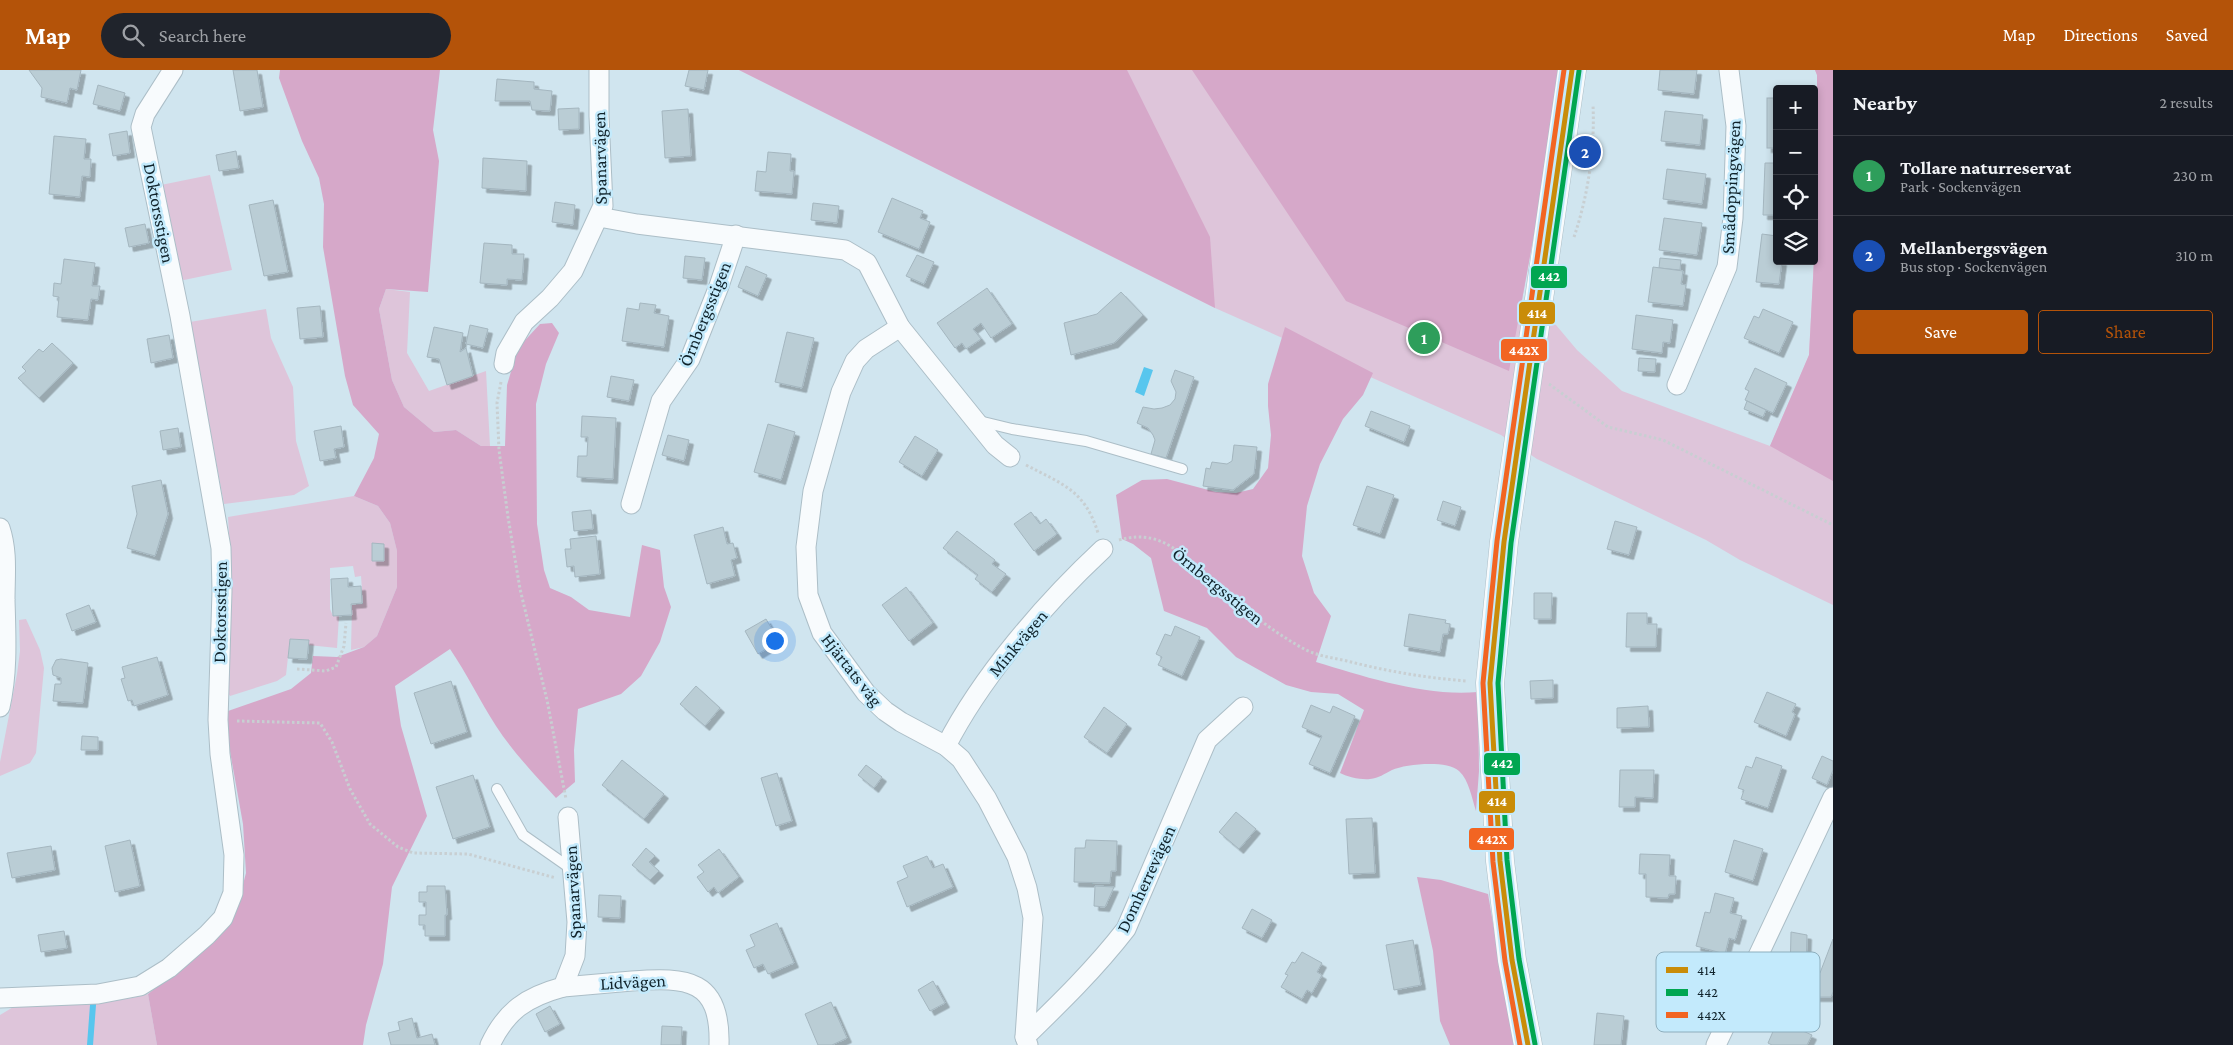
<!DOCTYPE html>
<meta charset="utf-8">
<style>
body{margin:0;font-family:"Crimson Pro",serif;background:#20242c;color:#f1f3f6}
.controls{position:absolute;right:15px;top:15px;display:grid;overflow:hidden;border-radius:5px;box-shadow:0 2px 8px #0003}
.controls button{width:45px;height:45px;display:grid;place-items:center;padding:0;border:0;border-bottom:1px solid #363941;background:#171b24;color:#f1f3f6;font:25px sans-serif}
.you{position:absolute;left:774px;top:570px;width:18px;height:18px;margin:-12px;border:4px solid #fff;border-radius:50%;background:#1a73e8;box-shadow:0 0 0 8px #1a73e833}
.badge{display:grid;place-items:center;width:32px;height:32px;border-radius:50%;background:#b45309;color:#fff;font-size:16px;font-weight:700}
.pin{position:absolute;translate:-50% -50%;border:2px solid #fff;box-shadow:0 1px 5px #0006}
.list{margin:0;padding:0;list-style:none}
h2{display:flex;justify-content:space-between;align-items:center;height:65px;margin:0;padding:0 20px;font-size:21px}
h2 small{font-size:16px;font-weight:400;color:#9ea1a6}
.list li{display:grid;grid-template-columns:32px 1fr auto;gap:15px;align-items:center;box-sizing:border-box;height:80px;padding:0 20px;border-top:1px solid #363941}
.list b{display:block;font-size:19px;white-space:nowrap}
.list p{margin:0;font-size:16px;white-space:nowrap;color:#9ea1a6}
.list em{font-size:16px;font-style:normal;color:#9ea1a6}
.actions{display:flex;gap:10px;padding:15px 20px}
.actions a{flex:1;padding:11px 0;border:1px solid #b45309;border-radius:5px;text-align:center;font-size:18px;color:#b45309}
.actions .main{background:#b45309;color:#fff}
.icon{flex:none;width:28px;height:28px;fill:none;stroke:currentColor;stroke-width:2;stroke-linecap:round;stroke-linejoin:round}
.map{position:relative;flex:none;width:1833px;height:975px;overflow:hidden}
header{display:flex;align-items:center;gap:30px;box-sizing:border-box;height:70px;padding:0 25px;background:#b45309;color:#fff}
header strong{font-size:24px}
nav{display:flex;gap:28px;margin-inline-start:auto;font-size:18px}
.search{width:350px;height:45px;background:#20242c;display:flex;align-items:center;gap:12px;box-sizing:border-box;padding:0 18px;border-radius:28px;color:#9ea1a6;font-size:19px}
main{display:flex}
aside{flex:1;background:#171b24}
.map>svg:first-child{display:block}
.green{fill:#dec5da}
.forest{fill:#d6a8c9}
.water{fill:#58c6ee}
.lines{fill:none;stroke-linecap:round;stroke-linejoin:round}
.stream{stroke:#58c6ee;stroke-width:6}
.building{fill:#bacdd5;stroke:#a4b6bf;filter:url(#shadow)}
.lane-casing{stroke:#acbec7;stroke-width:12}
.street-casing{stroke:#acbec7;stroke-width:21}
.secondary-casing{stroke:#acbec7;stroke-width:29}
.path{stroke:#c8cfd2;stroke-width:3;stroke-dasharray:2.5 2.5;stroke-linecap:butt}
.lane{stroke:#f8fbfd;stroke-width:10}
.street{stroke:#f8fbfd;stroke-width:19}
.secondary{stroke:#f8fbfd;stroke-width:28}
.bus-1-casing{stroke:#c3eafc;stroke-width:9}
.bus-2-casing{stroke:#c3eafc;stroke-width:9}
.bus-3-casing{stroke:#c3eafc;stroke-width:9}
.bus-1{stroke:#c98c09;stroke-width:5}
.bus-2{stroke:#00a651;stroke-width:5}
.bus-3{stroke:#f26522;stroke-width:5}
.labels{text-anchor:middle;dominant-baseline:central;stroke-width:5;stroke-linejoin:round;paint-order:stroke}
.street-label{font-size:18px;fill:#10232b;stroke:#c3eafc}
.key{fill:#c3eafc;stroke:#8daebd;stroke-width:1}
.key-label{font-size:14px;fill:#10232b}
.line-badge{stroke:#c3eafc;stroke-width:2}
.badge-label{font-size:14px;text-anchor:middle;font-weight:bold;fill:#fff}
</style>
<header>
<strong>Map</strong>
<div class="search"><svg class="icon" aria-label="search" viewBox="0 0 24 24"><circle cx="10" cy="10" r="6"/><path d="M15 15l6 6"/></svg>Search here</div>
<nav><a>Map</a><a>Directions</a><a>Saved</a></nav>
</header>
<main>
<div class="map">
<svg width="1833" height="975" viewBox="0 0 1833 975">
<defs>
<filter id="shadow"><feDropShadow dx="4.5" dy="4.5" stdDeviation="0" flood-color="#0004"/></filter>
</defs>
<rect width="100%" height="100%" fill="#d0e5ef"/>
<g class="green">
<polygon points="739,0 1564,0 1520,241 1556,255 1577,280 1622,321 1770,376 1809,285 1817,132 1817,5 1815,0 1833,0 1833,535 1740,490 1706,470 1537,389 1501,365 1215,238"/>
<polygon points="210,105 232,200 184,210 178,207 161,115"/>
<polygon points="386,219 410,222 407,283 429,321 486,301 490,376 481,376 456,360 434,362 404,337 392,310 379,239"/>
<polygon points="266,239 271,268 293,317 296,371 309,416 294,425 224,434 190,252"/>
<path d="M 354,426 L 378,436 L 390,453 L 397,481 L 397,517 L 377,566 L 364,577 L 351,580 L 352,535 L 363,534 L 361,506 L 355,507 L 353,496 L 330,498 L 330,539 L 333,546 L 339,546 L 337,578 L 308,575 L 308,570 L 290,569 L 286,605 L 277,611 L 230,626 C 222,616 227,598 228,585 C 232,539 231,493 228,447 Z"/>
<polygon points="26,549 40,580 44,598 36,683 30,693 0,706 0,692 17,604 20,581 19,550"/>
<polygon points="148,924 157,975 0,975 0,945 20,933 112,930 132,928"/>
</g>
<g class="forest">
<path d="M 280,0 L 440,0 L 433,60 L 439,91 L 428,222 L 386,219 L 379,239 L 392,310 L 404,337 L 434,362 L 456,360 L 481,376 L 505,376 L 507,315 L 518,278 L 540,254 L 552,253 L 559,263 L 546,294 L 536,334 L 537,454 L 544,500 L 550,518 L 571,527 L 589,540 L 630,547 L 642,475 L 660,480 L 664,517 L 671,537 L 660,572 L 641,606 L 621,624 L 578,639 L 574,680 L 575,712 L 556,728 C 535,705 513,682 496,656 C 480,631 467,604 450,579 L 395,616 L 401,656 L 427,746 L 392,817 L 383,894 L 366,955 L 363,975 L 157,975 L 148,924 L 198,883 L 236,841 L 246,803 L 243,754 L 226,659 L 228,641 L 291,619 L 311,603 L 313,586 L 337,587 L 364,577 L 377,566 L 397,517 L 397,481 L 390,453 L 378,436 L 354,426 L 374,388 L 379,364 L 353,335 L 345,306 L 323,177 L 324,134 L 319,108 L 302,71 L 279,8 Z"/>
<polygon points="739,0 1127,0 1210,167 1215,238"/>
<polygon points="1192,0 1564,0 1509,301 1346,231"/>
<polygon points="1815,0 1833,0 1833,411 1770,376 1809,285 1817,132 1817,5"/>
<path d="M 1285,257 L 1373,303 L 1363,325 L 1343,349 L 1320,394 L 1307,436 L 1302,486 L 1314,523 L 1331,546 L 1316,592 C 1366,607 1426,627 1478,622 L 1479,701 L 1476,741 C 1472,729 1469,710 1459,701 C 1447,690 1406,694 1392,700 C 1384,704 1379,708 1370,709 C 1361,710 1348,707 1340,703 L 1364,640 L 1338,624 L 1311,622 L 1286,615 L 1236,587 L 1207,558 L 1164,541 L 1151,488 L 1133,474 L 1122,469 L 1116,425 L 1142,410 L 1167,409 L 1216,422 L 1236,423 L 1253,419 L 1268,398 L 1271,365 L 1268,336 L 1268,314 Z"/>
<polygon points="1417,807 1441,810 1488,824 1514,975 1450,975 1440,951 1433,881"/>
</g>
<polygon class="water" points="1144,297 1153,300 1144,326 1135,322"/>
<g class="lines">
<polyline class="stream" points="90,975 93,935"/>
</g>
<g class="building">
<polygon points="29,0 81,0 77,20 70,18 67,33 41,27 42,18"/>
<polygon points="233,0 257,0 263,37 240,41"/>
<polygon points="689,0 708,0 704,20 685,16"/>
<polygon points="1660,0 1697,0 1694,24 1658,20"/>
<polygon points="497,9 534,12 534,19 552,21 550,41 532,40 530,31 495,31"/>
<polygon points="98,15 125,23 120,41 93,34"/>
<rect x="1767" y="28" width="10" height="50"/>
<polygon points="579,38 579,59 559,60 558,39"/>
<polygon points="688,39 691,86 665,88 662,41"/>
<polygon points="1665,41 1703,45 1700,75 1661,71"/>
<polygon points="127,61 130,83 113,86 109,64"/>
<polygon points="54,66 86,69 84,89 91,89 90,107 82,106 80,127 49,124"/>
<polygon points="236,81 239,98 219,101 216,85"/>
<polygon points="768,82 791,84 790,101 794,101 792,124 755,121 757,101 766,102"/>
<polygon points="483,88 527,91 526,121 482,118"/>
<polygon points="1765,93 1777,93 1777,145 1763,145"/>
<polygon points="1667,99 1706,104 1702,134 1663,129"/>
<polygon points="892,128 923,141 920,148 930,152 919,179 878,162"/>
<polygon points="273,130 288,202 264,206 249,135"/>
<polygon points="555,132 575,135 573,155 552,152"/>
<polygon points="813,133 839,136 837,153 811,150"/>
<polygon points="1664,148 1702,153 1697,185 1659,180"/>
<polygon points="145,154 149,173 129,177 125,158"/>
<polygon points="1762,164 1777,166 1777,191 1782,191 1779,214 1756,212"/>
<polygon points="484,173 512,175 512,184 524,184 522,210 507,209 507,215 480,213"/>
<polygon points="917,185 934,192 924,214 906,206"/>
<polygon points="685,186 705,188 702,210 683,208"/>
<polygon points="1660,188 1681,190 1680,200 1659,198"/>
<polygon points="64,189 95,193 92,216 100,216 98,230 91,229 88,250 57,247 59,227 53,226 54,213 61,214"/>
<polygon points="746,196 767,205 758,226 738,217"/>
<polygon points="1653,197 1683,201 1681,214 1686,215 1683,236 1648,232"/>
<polygon points="987,218 1012,254 991,268 981,253 973,259 981,269 966,279 962,273 955,278 937,253"/>
<polygon points="1121,222 1143,245 1114,273 1071,285 1064,253 1097,244"/>
<polygon points="640,233 656,235 654,243 669,246 664,277 622,271 627,238 639,240"/>
<polygon points="320,236 323,267 300,269 297,238"/>
<polygon points="1763,239 1793,252 1779,283 1744,268 1754,246 1759,248"/>
<polygon points="1636,245 1673,250 1670,273 1663,272 1662,283 1632,279"/>
<polygon points="470,255 488,259 483,278 466,274"/>
<polygon points="434,257 463,263 460,282 466,278 473,306 447,315 439,289 427,287"/>
<polygon points="787,262 814,268 802,318 775,312"/>
<polygon points="169,265 173,288 151,293 147,269"/>
<polygon points="52,273 73,293 39,328 18,308 26,301 22,297 39,279 43,282"/>
<polygon points="1639,288 1656,289 1655,302 1638,301"/>
<polygon points="1755,298 1787,313 1773,343 1745,330 1749,321 1745,319"/>
<polygon points="1175,300 1194,307 1166,388 1151,384 1155,370 1153,365 1148,358 1137,353 1143,337 1154,339 1162,338 1170,335 1175,329 1176,322 1171,311"/>
<polygon points="611,306 634,310 629,331 607,327"/>
<polygon points="1747,331 1766,340 1763,347 1744,339"/>
<polygon points="1371,341 1410,356 1404,372 1365,356"/>
<polygon points="582,346 616,348 613,409 577,407 578,386 587,386 588,367 581,367"/>
<polygon points="768,354 795,362 781,410 754,402"/>
<polygon points="341,356 344,377 334,379 336,388 320,391 314,361"/>
<polygon points="178,358 181,377 163,380 160,361"/>
<polygon points="668,365 689,370 684,391 662,385"/>
<polygon points="915,366 938,380 922,406 899,392"/>
<polygon points="1234,375 1257,377 1254,404 1233,420 1203,416 1206,398 1210,399 1212,392 1227,394 1232,391"/>
<polygon points="161,410 168,444 155,486 127,478 137,444 132,416"/>
<polygon points="1367,416 1394,425 1380,464 1353,455"/>
<polygon points="1443,431 1461,437 1455,456 1437,450"/>
<polygon points="591,440 593,459 574,461 572,442"/>
<polygon points="1031,442 1040,454 1046,449 1057,464 1034,481 1014,454"/>
<polygon points="1615,451 1637,457 1629,485 1607,479"/>
<polygon points="723,457 727,474 733,473 737,488 731,490 735,506 707,514 694,465"/>
<polygon points="957,461 995,490 992,494 1006,504 992,522 975,509 978,505 943,478"/>
<polygon points="596,466 600,504 575,507 574,496 567,497 565,479 571,479 570,469"/>
<polygon points="372,473 384,474 384,491 372,491"/>
<polygon points="348,508 348,517 361,516 362,533 351,534 352,545 333,546 331,509"/>
<polygon points="906,517 933,553 909,571 882,535"/>
<polygon points="1534,523 1552,523 1551,549 1534,549"/>
<polygon points="89,535 96,552 72,561 66,544"/>
<polygon points="1627,543 1647,543 1647,554 1657,554 1656,577 1626,577"/>
<polygon points="1409,544 1446,550 1445,553 1450,554 1448,564 1443,564 1440,582 1404,576"/>
<polygon points="766,549 779,571 758,584 745,561"/>
<polygon points="1175,556 1200,567 1182,606 1158,595 1162,587 1156,584 1165,564 1171,566"/>
<polygon points="290,569 309,570 307,589 288,588"/>
<polygon points="157,587 168,625 134,636 132,630 128,631 121,609 125,608 122,597"/>
<polygon points="61,589 88,593 83,633 53,631 55,614 61,614 61,608 53,605 52,598 56,590"/>
<polygon points="1553,610 1553,628 1531,629 1530,611"/>
<polygon points="451,611 467,662 431,674 414,623"/>
<polygon points="696,616 720,638 705,656 680,634"/>
<polygon points="1767,622 1796,634 1792,642 1795,644 1786,666 1754,652"/>
<polygon points="1311,635 1330,643 1333,636 1355,646 1330,703 1309,694 1322,666 1302,657"/>
<polygon points="1648,636 1649,657 1617,658 1617,638"/>
<polygon points="1104,637 1127,654 1107,683 1084,667"/>
<polygon points="82,666 98,667 98,680 81,680"/>
<polygon points="1822,686 1833,691 1833,700 1827,715 1812,708"/>
<polygon points="1756,687 1782,696 1768,738 1741,729 1744,720 1738,718 1746,696 1752,698"/>
<polygon points="622,690 664,724 644,749 602,715"/>
<polygon points="866,695 882,707 874,718 858,705"/>
<polygon points="1620,700 1654,700 1653,728 1635,727 1635,737 1619,737"/>
<polygon points="777,703 792,751 776,756 761,708"/>
<polygon points="473,705 490,757 453,769 436,717"/>
<polygon points="1236,742 1256,759 1239,779 1219,762"/>
<polygon points="1372,748 1375,803 1349,804 1346,749"/>
<polygon points="130,770 140,816 115,822 105,776"/>
<polygon points="1086,770 1117,771 1116,801 1111,801 1110,813 1074,812 1075,778 1085,778"/>
<polygon points="1734,770 1763,779 1753,811 1725,802"/>
<polygon points="51,776 55,800 12,808 7,783"/>
<polygon points="646,778 655,786 649,792 659,801 650,810 632,795"/>
<polygon points="719,779 739,807 718,823 714,817 708,822 697,807 704,802 698,795"/>
<polygon points="1640,784 1670,785 1669,806 1676,806 1675,824 1669,824 1668,828 1646,827 1646,804 1639,804"/>
<polygon points="927,786 933,798 943,794 953,817 907,837 897,812 908,807 903,796"/>
<polygon points="427,816 445,816 447,845 445,845 445,866 425,866 425,855 419,855 419,845 426,845 426,832 419,832 419,822 427,822"/>
<polygon points="1095,816 1114,817 1105,837 1094,836"/>
<polygon points="1715,823 1734,828 1730,843 1742,846 1735,870 1729,868 1725,884 1696,876 1705,842 1710,843"/>
<polygon points="599,825 621,826 620,848 598,847"/>
<polygon points="1252,839 1272,850 1262,868 1242,858"/>
<polygon points="777,853 794,893 768,904 763,894 754,898 746,880 755,876 750,865"/>
<polygon points="64,861 67,878 41,882 38,865"/>
<polygon points="1791,862 1807,865 1806,899 1820,903 1833,869 1833,922 1831,927 1792,927 1773,917 1781,899 1790,905"/>
<polygon points="1413,870 1421,915 1394,920 1386,875"/>
<polygon points="1302,882 1322,893 1317,902 1322,905 1312,923 1307,920 1302,929 1281,917 1288,905 1285,904 1292,892 1295,893"/>
<polygon points="933,911 945,933 930,941 918,920"/>
<polygon points="831,932 847,968 832,975 818,975 805,944"/>
<polygon points="550,936 560,954 545,962 536,944"/>
<polygon points="1597,943 1624,946 1621,975 1594,975"/>
<polygon points="412,948 417,968 432,964 435,975 391,975 388,963 400,960 398,952"/>
<polygon points="1778,950 1812,965 1807,975 1772,975 1768,973"/>
<polygon points="662,956 682,957 681,975 661,975"/>
</g>
<g class="lines">
<g class="lane-casing">
<g id="lane">
<polyline points="979,351 1012,359 1086,371 1182,399"/>
<polyline points="497,719 523,765 573,800"/>
</g>
</g>
<g class="street-casing">
<g id="street">
<polyline points="599,147 637,154 845,180 867,193 900,257 995,375 1010,387"/>
<polyline points="900,257 866,279 855,291 841,322 813,421 806,477 808,525 822,563 866,623 885,641 901,652 946,676 961,689 987,729 1017,787 1027,818 1033,848 1025,967 1028,975"/>
<polyline points="504,294 506,283 524,252 550,228 573,201 603,136 599,46 599,0"/>
<polyline points="1677,315 1727,197 1733,148 1736,56 1729,0"/>
<polyline points="631,434 661,331 690,289 719,216 736,165"/>
<path d="M 0,458 C 8,482 5,505 5,530 C 6,566 8,602 0,637"/>
<path d="M 946,676 C 982,606 1045,533 1103,479"/>
<path d="M 563,917 C 586,915 609,913 632,911 C 687,907 721,909 719,975"/>
<polyline points="0,928 98,924 140,916 169,898 207,865 223,848 233,823 234,785 220,684 218,650 222,521 221,478 180,246 141,57 145,44 173,0"/>
<path d="M 1025,967 C 1060,933 1095,899 1126,859 L 1207,670 L 1243,637"/>
<path d="M 490,975 C 506,941 526,927 563,917 L 575,886 L 577,852 L 568,747"/>
<polyline points="1716,975 1833,727"/>
</g>
</g>
<g class="secondary-casing">
<polyline id="secondary" points="1528,975 1512,890 1500,791 1490,613 1504,472 1572,0"/>
</g>
<g class="path">
<path d="M 1574,167 C 1588,126 1595,79 1593,35"/>
<polyline points="501,312 497,333 499,380 508,447 520,519 547,630 566,729"/>
<polyline points="1549,314 1608,357 1663,370 1833,455"/>
<path d="M 1026,395 C 1062,414 1085,420 1098,463"/>
<path d="M 1119,470 C 1169,456 1189,495 1222,521 C 1249,542 1276,564 1306,580 C 1319,586 1333,588 1347,591 C 1386,601 1426,608 1467,611"/>
<polyline points="297,599 326,601 336,597 344,576 346,553"/>
<polyline points="237,651 320,653 332,672 350,719 370,754 398,777 413,783 468,784 556,808"/>
</g>
<use href="#lane" class="lane"/>
<use href="#street" class="street"/>
<use href="#secondary" class="secondary"/>
<g class="bus-1-casing">
<polyline id="bus-1" points="1528,975 1512,890 1500,791 1490,613 1504,472 1572,0"/>
</g>
<g class="bus-2-casing">
<polyline id="bus-2" points="1535,974 1519,889 1507,790 1498,613 1511,473 1579,1"/>
</g>
<g class="bus-3-casing">
<polyline id="bus-3" points="1520,975 1505,891 1493,792 1483,613 1497,471 1564,0"/>
</g>
<use href="#bus-1" class="bus-1"/>
<use href="#bus-2" class="bus-2"/>
<use href="#bus-3" class="bus-3"/>
</g>
<g class="labels">
<g class="street-label">
<text transform="translate(600 88) rotate(-91)">Spanarvägen</text>
<text transform="translate(1731 117) rotate(-87)">Smådoppingvägen</text>
<text transform="translate(159 143) rotate(79)">Doktorsstigen</text>
<text transform="translate(705 244) rotate(-68)">Örnbergsstigen</text>
<text transform="translate(1218 516) rotate(39)">Örnbergsstigen</text>
<text transform="translate(220 542) rotate(-89)">Doktorsstigen</text>
<text transform="translate(1018 573) rotate(-50)">Minkvägen</text>
<text transform="translate(852 600) rotate(52)">Hjärtats väg</text>
<text transform="translate(1146 809) rotate(-65)">Domherrevägen</text>
<text transform="translate(573 822) rotate(-93)">Spanarvägen</text>
<text transform="translate(633 912) rotate(-3)">Lidvägen</text>
</g>
</g>
<rect x="1656" y="882" width="164" height="80" rx="8" class="key"/>
<rect x="1666" y="897" width="22" height="6" fill="#c98c09"/>
<rect x="1666" y="919" width="22" height="7" fill="#00a651"/>
<rect x="1666" y="942" width="22" height="6" fill="#f26522"/>
<g class="key-label">
<text x="1697" y="905">414</text>
<text x="1697" y="927">442</text>
<text x="1697" y="950">442X</text>
</g>
<g class="line-badge">
<rect x="1530" y="195" width="38" height="24" rx="5" fill="#00a651"/>
<rect x="1518" y="231" width="38" height="24" rx="5" fill="#c98c09"/>
<rect x="1500" y="268" width="48" height="24" rx="5" fill="#f26522"/>
<rect x="1483" y="682" width="38" height="24" rx="5" fill="#00a651"/>
<rect x="1478" y="720" width="38" height="24" rx="5" fill="#c98c09"/>
<rect x="1468" y="757" width="47" height="24" rx="5" fill="#f26522"/>
</g>
<g class="badge-label">
<text x="1549" y="211">442</text>
<text x="1537" y="248">414</text>
<text x="1524" y="285">442X</text>
<text x="1502" y="698">442</text>
<text x="1497" y="736">414</text>
<text x="1492" y="774">442X</text>
</g>
</svg>
<div class="controls">
<button>+</button>
<button>−</button>
<button><svg class="icon" aria-label="locate" viewBox="0 0 24 24"><circle cx="12" cy="12" r="6"/><path d="M12 2v4M12 18v4M2 12h4M18 12h4"/></svg></button>
<button><svg class="icon" aria-label="layers" viewBox="0 0 24 24"><path d="M12 4l9 5-9 5-9-5zM3 14l9 5 9-5"/></svg></button>
</div>
<div class="you"></div>
<div class="pin badge" style="left:1424px;top:268px;background:#2e9e5b">1</div>
<div class="pin badge" style="left:1585px;top:82px;background:#1a4fb4">2</div>
</div>
<aside>
<h2>Nearby<small>2 results</small></h2>
<ul class="list">
<li><span class="badge" style="background:#2e9e5b">1</span><div><b>Tollare naturreservat</b><p>Park · Sockenvägen</p></div><em>230 m</em></li>
<li><span class="badge" style="background:#1a4fb4">2</span><div><b>Mellanbergsvägen</b><p>Bus stop · Sockenvägen</p></div><em>310 m</em></li>
</ul>
<div class="actions"><a class="main">Save</a><a>Share</a></div>
</aside>
</main>
